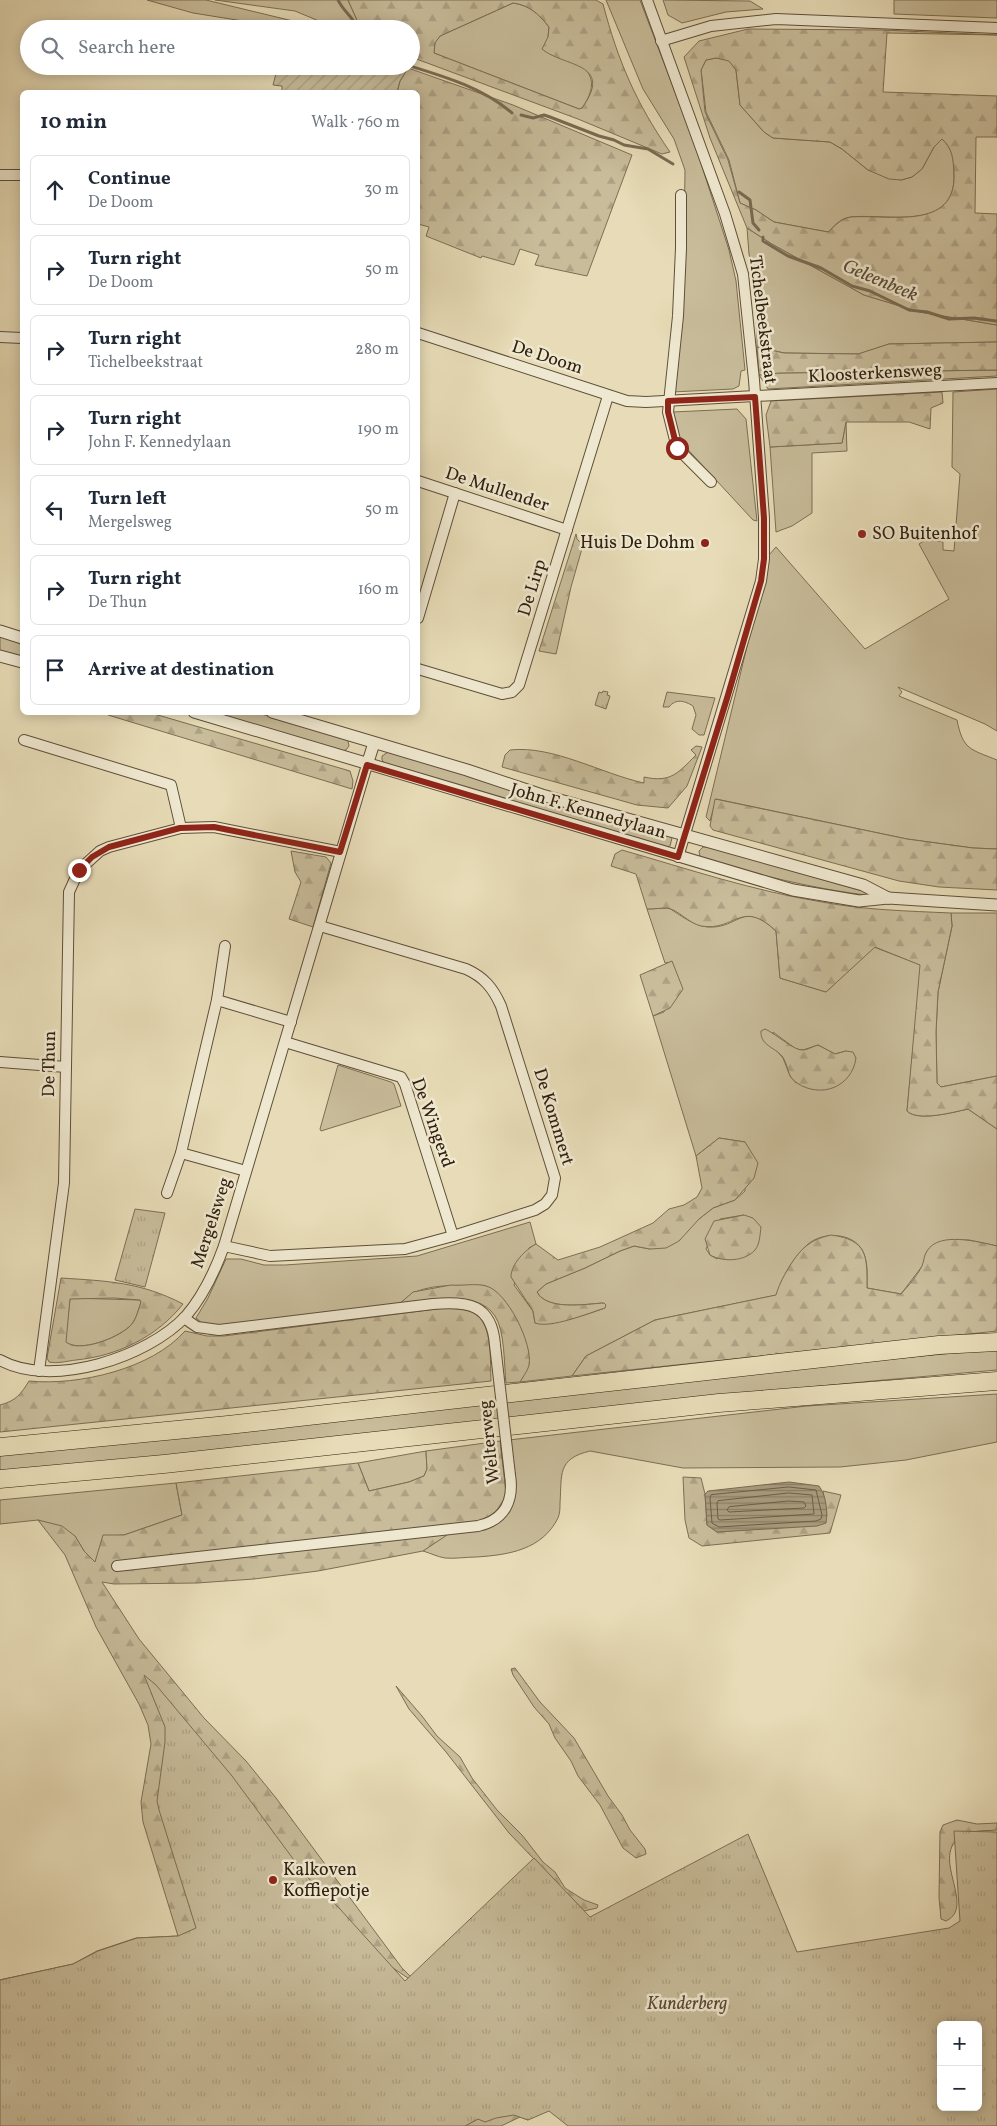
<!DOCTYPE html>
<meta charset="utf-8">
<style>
body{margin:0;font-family:Vollkorn,serif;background:#f6f6f7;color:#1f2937}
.controls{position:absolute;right:15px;bottom:15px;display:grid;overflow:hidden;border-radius:8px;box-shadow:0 2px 12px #0003}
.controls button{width:45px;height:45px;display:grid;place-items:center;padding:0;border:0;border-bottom:1px solid #e0e1e3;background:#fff;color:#1f2937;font:25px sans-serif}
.stop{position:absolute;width:15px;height:15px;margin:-11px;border:4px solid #8f2418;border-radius:50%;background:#fff}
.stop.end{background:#8f2418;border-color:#fff;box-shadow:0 1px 5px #0008}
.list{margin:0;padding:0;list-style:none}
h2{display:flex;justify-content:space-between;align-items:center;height:65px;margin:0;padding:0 20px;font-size:21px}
h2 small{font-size:16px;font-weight:400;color:#747a83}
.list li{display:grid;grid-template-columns:32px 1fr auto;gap:15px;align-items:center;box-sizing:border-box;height:70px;margin:0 10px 10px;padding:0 10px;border:1px solid #e0e1e3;border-radius:8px}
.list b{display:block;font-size:19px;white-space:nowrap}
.list p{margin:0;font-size:16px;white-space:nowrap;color:#747a83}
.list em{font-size:16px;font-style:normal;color:#747a83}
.icon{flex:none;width:28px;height:28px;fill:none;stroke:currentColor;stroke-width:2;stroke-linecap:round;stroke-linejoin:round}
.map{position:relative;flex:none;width:997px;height:2126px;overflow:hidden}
.search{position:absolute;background:#fff;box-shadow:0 2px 12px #0003;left:20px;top:20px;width:400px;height:55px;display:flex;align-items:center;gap:12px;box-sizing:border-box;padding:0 18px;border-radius:28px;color:#747a83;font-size:19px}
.panel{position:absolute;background:#fff;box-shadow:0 2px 12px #0003;left:20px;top:90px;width:400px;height:625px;border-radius:8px}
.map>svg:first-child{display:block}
.grass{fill:#c8bc9a;stroke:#7c6e54;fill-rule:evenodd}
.forest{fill:url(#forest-firs);stroke:#7c6e54;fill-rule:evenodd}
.park{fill:url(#park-tufts);stroke:#7c6e54;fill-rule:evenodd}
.garden{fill:url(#garden-furrows);stroke:#7c6e54}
.water{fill:url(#water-rules);stroke:#796a52}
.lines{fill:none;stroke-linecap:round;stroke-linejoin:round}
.shore{stroke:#6c5e46;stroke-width:1}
.stream{stroke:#796a52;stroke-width:3}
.minor-casing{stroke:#5e4f39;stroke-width:12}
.tertiary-casing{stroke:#5e4f39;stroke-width:13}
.motorway-casing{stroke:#30200f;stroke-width:19}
.minor{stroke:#efe8d0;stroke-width:10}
.tertiary{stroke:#efe8d0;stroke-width:11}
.motorway{stroke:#e7dcb7;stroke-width:18}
.minor-bridge-casing{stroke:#5e4f39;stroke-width:12;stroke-linecap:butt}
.minor-bridge{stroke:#efe8d0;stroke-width:10}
.route{stroke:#8f2418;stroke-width:6}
.poi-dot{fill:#8f2418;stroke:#efe8d0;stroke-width:2}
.labels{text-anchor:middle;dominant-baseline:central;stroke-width:5;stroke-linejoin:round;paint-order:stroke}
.street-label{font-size:18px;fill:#30200f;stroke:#efe8d0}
.poi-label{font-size:18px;fill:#30200f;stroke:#efe8d0;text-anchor:start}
.park-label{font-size:18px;font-style:italic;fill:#564732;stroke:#efe8d0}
.water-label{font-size:19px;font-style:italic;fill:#5a4b36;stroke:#efe8d0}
</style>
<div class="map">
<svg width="997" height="2126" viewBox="0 0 997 2126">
<defs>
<pattern id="forest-firs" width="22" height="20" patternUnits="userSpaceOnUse" patternTransform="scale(1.25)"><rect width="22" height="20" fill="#c8bc9a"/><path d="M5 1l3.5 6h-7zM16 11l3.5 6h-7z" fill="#aca184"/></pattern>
<pattern id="park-tufts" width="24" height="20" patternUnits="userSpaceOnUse" patternTransform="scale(1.25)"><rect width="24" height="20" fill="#c8bc9a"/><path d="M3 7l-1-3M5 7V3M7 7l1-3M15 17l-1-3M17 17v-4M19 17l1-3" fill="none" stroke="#aca184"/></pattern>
<pattern id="garden-furrows" width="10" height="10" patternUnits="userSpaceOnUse" patternTransform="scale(1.25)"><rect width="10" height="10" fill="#c8bc9a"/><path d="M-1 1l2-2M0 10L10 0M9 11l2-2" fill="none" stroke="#aca184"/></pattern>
<pattern id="water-rules" width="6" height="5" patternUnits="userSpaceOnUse" patternTransform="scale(1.25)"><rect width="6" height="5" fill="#a99c7e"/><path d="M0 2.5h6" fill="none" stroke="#8a7f66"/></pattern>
</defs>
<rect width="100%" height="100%" fill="#e7dcb7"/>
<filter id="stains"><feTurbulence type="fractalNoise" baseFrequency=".004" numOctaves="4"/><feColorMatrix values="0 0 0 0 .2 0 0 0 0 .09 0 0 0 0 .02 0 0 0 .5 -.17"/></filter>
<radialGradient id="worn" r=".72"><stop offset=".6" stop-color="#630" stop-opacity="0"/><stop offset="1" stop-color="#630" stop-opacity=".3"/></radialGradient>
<g class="grass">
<polygon points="147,0 206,0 297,22 293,29 193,13"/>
<polygon points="215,0 348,0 361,29 338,29 295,11"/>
<polygon points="606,0 640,0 694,142 729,250 736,281 745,370 741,371 739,386 733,389 672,392 684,242 685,170 674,139 643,89"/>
<polygon points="663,0 750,1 763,9 726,12 682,23 668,15"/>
<polygon points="894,0 997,0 997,18 894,14"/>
<path d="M 513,3 C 529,5 539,14 549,27 L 548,37 C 555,44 562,53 570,60 C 574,64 579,65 584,68 C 597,80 591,95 582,108 L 579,109 L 434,53 L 435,42 L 440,36 Z"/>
<path d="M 716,58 L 729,60 L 736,70 L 740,105 L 764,132 L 773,138 L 830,142 L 842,149 L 868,170 L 901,180 L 912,177 L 922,169 L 934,147 L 942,139 C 953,149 954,159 954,173 C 957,233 887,213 851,217 C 841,218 835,225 828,232 L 774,222 L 756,210 L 740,203 L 729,160 L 706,112 L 701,70 L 706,60 Z"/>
<polygon points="747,228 772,244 864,295 920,312 997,325 997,342 889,344 859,354 784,353 757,347 757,291 749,254"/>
<polygon points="997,370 997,376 768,389 759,375 779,373"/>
<path d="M 997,389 L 997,731 L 985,724 L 898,687 L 902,692 L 899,696 L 957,720 C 963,750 970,749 997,760 L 997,849 L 973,848 L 907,839 L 716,799 L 710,821 L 706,817 L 769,555 L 776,547 L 865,649 L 949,599 L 919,544 L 931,536 L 931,540 L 943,542 L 943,550 L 954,551 L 960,474 L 952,467 L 953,392 Z"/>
<polygon points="670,409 673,412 737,409 746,419 757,521 753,520 680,441"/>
<polygon points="846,422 847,451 812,453 812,513 792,526 776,532 770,447 842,443"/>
<polygon points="0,635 22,642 22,658 0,651"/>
<path d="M 667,692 L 715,698 L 704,735 L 699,735 L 692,729 L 696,715 L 693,706 C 685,701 676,698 669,707 L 663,707 Z"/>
<polygon points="212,713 258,713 345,738 348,741 349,746 346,750 341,751"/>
<polygon points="388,752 668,835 672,838 670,846 664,848 385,764 382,760 382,756"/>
<path d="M 703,847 L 709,847 L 863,891 L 873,896 C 814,889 757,875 700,857 L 699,851 Z"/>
<path d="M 669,908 C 680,915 694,926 708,927 C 740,929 742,899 776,931 L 780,978 L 826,992 L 874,947 L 921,965 L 907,1111 C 918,1122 954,1112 968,1109 L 997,1129 L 997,1246 L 969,1240 L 949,1240 L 927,1251 L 923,1265 L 901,1294 L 867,1288 C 867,1278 868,1267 865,1257 C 859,1232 823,1230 807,1245 C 795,1255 780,1280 777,1295 L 655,1320 L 586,1356 L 572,1376 L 520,1382 L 529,1364 L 528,1350 L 517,1320 L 486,1286 C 463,1286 437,1283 415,1292 C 409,1295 402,1302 397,1306 L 226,1327 L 202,1323 L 196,1318 L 208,1298 L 226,1259 L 241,1259 L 264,1265 L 285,1265 L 417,1256 L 530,1222 L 536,1244 L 529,1248 L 514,1285 L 533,1311 L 535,1323 C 560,1324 582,1316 605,1308 L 603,1303 C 586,1304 547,1311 537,1292 L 546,1284 L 585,1268 L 620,1251 L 634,1246 L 650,1249 L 699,1219 L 713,1208 L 735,1200 L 745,1191 L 745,1142 L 719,1138 L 696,1156 L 653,1016 L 664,1012 L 672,962 L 665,963 L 647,909 ZM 773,1032 L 796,1049 L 803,1050 L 818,1045 L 835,1054 L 846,1051 L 796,1083 L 790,1076 L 783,1058 L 777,1051 ZM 744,1215 L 717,1259 L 710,1255 L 706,1249 L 720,1219 Z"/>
<polygon points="951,913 997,913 997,1076 941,1087 937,1083 936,1032 938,992 952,926"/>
<polygon points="338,1065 391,1082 394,1084 401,1106 321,1131 320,1129"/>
<path d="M 70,1298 L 140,1300 L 141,1302 C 138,1311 136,1321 129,1327 C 117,1338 80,1353 65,1342 Z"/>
<path d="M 997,1349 L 997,1370 C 664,1398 332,1438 0,1474 L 0,1453 L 762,1371 Z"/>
<path d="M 997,1394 L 997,1442 L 906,1460 L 840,1467 L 683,1468 L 590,1451 C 557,1459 562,1474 560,1503 C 560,1508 560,1513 558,1518 C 542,1550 508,1555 476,1557 C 466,1557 455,1559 445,1558 C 438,1557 430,1553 423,1551 L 506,1493 L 500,1441 L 807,1406 Z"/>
<polygon points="426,1451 427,1469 424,1476 409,1482 369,1491 358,1463"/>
<polygon points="176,1483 182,1515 124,1535 108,1536 95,1563 84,1551 75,1536 38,1520 0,1524 0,1500"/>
</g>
<g class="forest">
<path d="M 348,0 L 596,0 L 603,4 C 618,61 636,103 670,152 L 662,154 L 578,119 L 411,57 L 411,29 L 361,29 ZM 513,3 C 529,5 539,14 549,27 L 548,37 L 542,49 C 563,67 615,62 582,108 L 579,109 L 434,53 L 435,43 L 440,36 Z"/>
<path d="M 748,29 L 882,30 L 997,35 L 887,33 L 883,92 L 997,96 L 997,137 L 976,137 L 975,213 L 997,214 L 997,325 L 920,312 L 864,295 L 772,244 L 747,228 L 710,138 L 684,57 L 699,41 ZM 716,58 L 729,61 L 736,70 L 740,105 L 764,132 L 773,138 L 830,142 L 842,149 L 868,170 L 889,179 L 901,180 L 912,177 L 922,169 L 934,147 L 942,139 C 953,149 953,159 954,173 C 957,232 887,214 851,217 C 841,218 835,226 828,232 L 774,222 L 756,210 L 740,203 L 728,160 L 705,112 L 701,70 L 706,60 Z"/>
<polygon points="408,68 513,105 632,155 587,276 535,265 539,255 520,249 514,265 482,256 481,258 426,236 429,227 418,224 418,92 397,92 400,81"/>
<polygon points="997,342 997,370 779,373 759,375 757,347 784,353 858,354 889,344"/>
<polygon points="942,392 943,403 931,408 930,429 909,422 846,422 842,443 770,447 766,415 771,401"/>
<polygon points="576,534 577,539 583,545 571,587 556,654 539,651"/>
<polygon points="109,712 151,713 350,771 353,781 352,789 108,715"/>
<path d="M 696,746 L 702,747 L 687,786 L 668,808 L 637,805 L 502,767 L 505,755 L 510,750 C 553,745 602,774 644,783 L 644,777 C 671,783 678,773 696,755 L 691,750 Z"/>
<polygon points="715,799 907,839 973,848 997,849 997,890 939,887 899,881 713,830 710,826"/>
<path d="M 622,850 C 688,869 754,891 822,902 C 864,910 908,911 951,913 L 952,926 L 938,992 L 936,1032 L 937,1083 L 941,1087 L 997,1076 L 997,1129 L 968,1109 C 954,1112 918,1122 907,1111 L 920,965 L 875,947 L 826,992 L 783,979 L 780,978 L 776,931 C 741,898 735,932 701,926 C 688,923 679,910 667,908 C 661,908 654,909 647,909 L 636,874 L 611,866 L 615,854 Z"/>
<polygon points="291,851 326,857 331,863 313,927 289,919 301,882 295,872"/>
<polygon points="672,961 683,989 670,1008 653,1016 640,975"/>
<path d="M 765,1029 C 775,1033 794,1051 803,1050 C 808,1050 813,1046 818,1045 L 835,1054 L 846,1051 L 853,1052 L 856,1058 C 852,1087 821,1099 797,1083 C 786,1076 789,1065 782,1056 C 774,1047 760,1045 761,1031 Z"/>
<path d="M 719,1138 L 745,1142 L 758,1163 L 754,1178 L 735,1200 L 713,1208 L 699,1219 L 679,1241 L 666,1248 L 650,1249 L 634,1246 L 620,1251 L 585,1268 L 546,1284 L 537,1292 C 547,1311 586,1304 604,1303 L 606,1305 L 605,1308 C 589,1313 550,1329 535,1323 L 533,1311 L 511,1277 C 511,1264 525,1250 536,1244 L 558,1260 L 600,1247 L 653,1223 L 669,1209 L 684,1205 L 697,1197 L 702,1188 L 696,1156 Z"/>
<path d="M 744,1215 L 753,1218 L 761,1227 C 760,1234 760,1244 755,1250 C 744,1262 723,1262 710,1255 L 705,1239 L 714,1221 Z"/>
<path d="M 831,1235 C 868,1240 867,1256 867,1288 L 901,1294 C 909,1285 917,1276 922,1266 C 924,1261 924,1255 927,1251 C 939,1231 979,1242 997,1246 L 997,1331 L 572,1376 L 586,1356 L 655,1320 L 776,1295 C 780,1280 796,1252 809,1244 C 816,1239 823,1237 831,1235 Z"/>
<path d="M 61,1278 C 107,1281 141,1282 183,1304 C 157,1337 117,1356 76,1360 C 67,1361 57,1364 49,1362 L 47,1358 ZM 114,1298 L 140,1300 L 141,1302 C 138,1311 136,1321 129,1327 C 117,1338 80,1353 66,1342 L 70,1299 Z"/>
<path d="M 451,1285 C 462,1286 476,1283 486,1286 C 507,1291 533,1344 529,1365 C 528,1370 523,1377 520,1382 L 506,1383 C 504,1365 505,1331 495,1316 C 476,1287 424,1302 397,1306 L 413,1292 Z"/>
<path d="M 444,1308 C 454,1309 466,1308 475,1314 C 493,1324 490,1363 491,1381 L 0,1432 L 0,1405 C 16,1401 21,1394 29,1381 C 78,1386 152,1369 185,1331 L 207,1336 L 224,1336 Z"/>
<polygon points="500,1441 506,1493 503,1503 495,1515 456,1529 423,1551 318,1571 254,1579 197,1583 114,1584 102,1582 139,1639 204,1718 246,1761 276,1798 402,1968 421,1987 371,1953 304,1885 159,1699 151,1692 159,1710 165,1715 248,2056 166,1945 0,1980 73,1964 97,1951 136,1938 178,1936 143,1822 141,1802 151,1744 148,1725 139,1704 96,1627 65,1555 38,1520 62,1526 75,1536 84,1551 95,1562 103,1535 124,1535 182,1515 176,1483 358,1463 369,1491 409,1482 424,1476 427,1469 426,1451"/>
<polygon points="683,1477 701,1478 705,1494 707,1525 717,1532 755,1529 827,1516 823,1491 841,1495 830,1533 702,1546 689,1538 685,1520"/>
<polygon points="515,1668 540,1702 574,1738 608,1796 622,1815 630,1830 645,1849 646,1854 636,1858 623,1848 600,1805 578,1776 571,1761 555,1738 549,1724 534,1707 513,1675 511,1669"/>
<polygon points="396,1686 422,1716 437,1736 460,1757 472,1778 497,1810 522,1835 543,1862 555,1872 565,1888 584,1900 598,1905 597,1908 584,1911 509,1833 446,1752 409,1709"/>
<path d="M 957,1820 L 977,1824 L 997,1823 L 997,1830 C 989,1831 981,1830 973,1832 C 919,1846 980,1905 946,1921 L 941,1919 L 939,1897 L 940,1832 L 943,1825 Z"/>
<polygon points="508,2103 528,2120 520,2117 501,2126 465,2126"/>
</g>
<g class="park">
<polygon points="603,691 608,692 607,695 610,696 606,709 595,705 599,692 602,693"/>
<polygon points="135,1209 165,1213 145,1287 115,1280"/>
<path d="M 144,1675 L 156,1685 L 232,1776 L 305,1875 L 340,1909 L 405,1981 L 534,1858 L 590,1917 L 748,1834 L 797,1952 L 949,1928 L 960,1921 L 954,1831 L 997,1832 L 997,2126 L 568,2126 L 549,2111 L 528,2120 L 514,2115 L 496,2118 L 485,2122 L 478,2119 L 465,2126 L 0,2126 L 0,1980 L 73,1964 L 98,1951 L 137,1938 L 178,1936 L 196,1928 L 159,1810 L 157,1801 L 165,1742 L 165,1727 ZM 941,2025 L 978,2025 L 978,2107 L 941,2107 Z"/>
</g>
<polygon class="garden" points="278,66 405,66 408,68 400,81 397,92 282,92 282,86 273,85"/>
<path class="water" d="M 789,1482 L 819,1486 C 826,1495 828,1512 826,1523 L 817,1526 L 717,1532 L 707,1525 L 705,1494 L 708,1491 Z"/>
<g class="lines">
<g class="shore">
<polygon points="789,1487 816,1490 822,1515 821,1519 816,1521 719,1527 712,1523 710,1498 711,1495"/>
<polygon points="789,1493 812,1495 814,1514 720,1520 718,1519 717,1503 718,1501"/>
<polygon points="789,1501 804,1502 806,1506 804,1508 729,1512 727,1510 729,1507"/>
</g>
<g class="stream">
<path d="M 338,0 C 343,11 354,18 358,29"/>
<path d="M 410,66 C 446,77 483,88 512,113"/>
<polyline points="521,115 533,118 544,115 550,117 599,136 614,140 624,145 648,149 673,164"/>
<polyline points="739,192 750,200 753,223 759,230"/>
<polyline points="763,237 763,241 788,256 821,268 852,286 870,291 909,310 927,312 949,319 974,318 996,321"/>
</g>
<g class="minor-casing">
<g id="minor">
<polyline points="647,0 725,214 743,274 754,380 764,518 764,559 761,581 678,857"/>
<polyline points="661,41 711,26 776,19 997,28"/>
<polyline points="0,175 22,175"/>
<polyline points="681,195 681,248 678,316 668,412 677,448 711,482"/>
<polyline points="418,333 627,401 646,402 997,383"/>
<polyline points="0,337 22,338"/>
<polyline points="418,481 567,530"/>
<polyline points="418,618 455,493"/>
<polyline points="418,669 502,694 512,692 519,685 608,396"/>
<polyline points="24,740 171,785 181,828"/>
<polyline points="217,1000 291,1022"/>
<polyline points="285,1042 401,1077 405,1084 453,1236"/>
<polyline points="0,1062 66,1067"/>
<polyline points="181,1153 246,1171"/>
<polyline points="167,1193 181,1153 217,1000 225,946"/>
<path d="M 224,1246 L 270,1256 L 405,1249 L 453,1236 L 535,1210 L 545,1204 L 552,1195 L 555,1178 L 501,1006 C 493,988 484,977 466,969 L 320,926"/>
<path d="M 184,1318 L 197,1327 L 219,1330 L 433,1304 C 468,1301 492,1304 495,1345"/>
<path d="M 0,1360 C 52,1389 148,1357 186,1316 C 204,1295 215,1271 224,1246 L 367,765"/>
<polyline points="39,1371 64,1183 69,892 79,870 100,851 109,847 181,828 214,827 341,852"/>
<path d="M 117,1566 L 478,1526 C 505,1520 514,1500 510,1475"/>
</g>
</g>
<g class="tertiary-casing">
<g id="tertiary">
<polyline points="0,631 22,638"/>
<polyline points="0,656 22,662"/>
<polyline points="194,712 793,890 859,901 888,898 997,905"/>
<polyline points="272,712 467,770 542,795 863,885 888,898"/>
<polyline points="367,765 374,743"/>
</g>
</g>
<g class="motorway-casing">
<g id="motorway">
<polyline points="0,1447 228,1425 939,1345 997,1342"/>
<polyline points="0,1479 164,1464 719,1403 997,1381"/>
</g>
</g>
<use href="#minor" class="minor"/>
<use href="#tertiary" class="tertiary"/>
<use href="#motorway" class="motorway"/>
<g class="minor-bridge-casing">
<polyline id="minor-bridge" points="495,1345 510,1475"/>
</g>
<use href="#minor-bridge" class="minor-bridge"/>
</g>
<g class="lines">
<polyline class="route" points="79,870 92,857 109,847 180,828 214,827 340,852 367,765 678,857 728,695 761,581 764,559 764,518 755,397 668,401 668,412 677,448"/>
</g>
<g class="poi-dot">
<circle cx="862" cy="534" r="5"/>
<circle cx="705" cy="543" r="5"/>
<circle cx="273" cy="1880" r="5"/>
</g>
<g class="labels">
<g class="street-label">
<text transform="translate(762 320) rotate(83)">Tichelbeekstraat</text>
<text transform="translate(547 358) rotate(18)">De Doom</text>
<text transform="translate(875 374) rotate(-3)">Kloosterkensweg</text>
<text transform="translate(497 490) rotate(18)">De Mullender</text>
<text transform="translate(533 588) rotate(-73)">De Lirp</text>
<text transform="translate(588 812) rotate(16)">John F. Kennedylaan</text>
<text transform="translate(50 1064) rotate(-89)">De Thun</text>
<text transform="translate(553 1117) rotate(73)">De Kommert</text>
<text transform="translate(432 1123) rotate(70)">De Wingerd</text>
<text transform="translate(212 1223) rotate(-72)">Mergelsweg</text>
<text transform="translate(490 1442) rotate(-96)">Welterweg</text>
</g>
<g class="poi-label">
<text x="872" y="534">SO Buitenhof</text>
<text x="695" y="543" text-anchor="end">Huis De Dohm</text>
<text x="283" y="1870">Kalkoven<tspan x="283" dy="21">Koffiepotje</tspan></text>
</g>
<g class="park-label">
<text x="687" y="2004">Kunderberg</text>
</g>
<g class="water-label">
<text transform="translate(880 281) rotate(23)">Geleenbeek</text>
</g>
</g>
<rect width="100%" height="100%" filter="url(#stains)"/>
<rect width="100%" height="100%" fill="url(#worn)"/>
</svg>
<div class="controls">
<button>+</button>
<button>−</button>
</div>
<div class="stop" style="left:677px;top:448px"></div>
<div class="stop end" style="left:79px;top:870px"></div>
<div class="search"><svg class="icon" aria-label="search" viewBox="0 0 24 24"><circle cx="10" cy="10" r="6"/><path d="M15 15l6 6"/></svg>Search here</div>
<section class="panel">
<h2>10 min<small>Walk · 760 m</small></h2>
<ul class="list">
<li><svg class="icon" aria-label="ahead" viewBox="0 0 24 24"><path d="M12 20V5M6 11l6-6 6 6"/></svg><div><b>Continue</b><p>De Doom</p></div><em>30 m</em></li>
<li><svg class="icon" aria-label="right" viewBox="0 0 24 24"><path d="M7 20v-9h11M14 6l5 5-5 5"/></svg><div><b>Turn right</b><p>De Doom</p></div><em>50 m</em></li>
<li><svg class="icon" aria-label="right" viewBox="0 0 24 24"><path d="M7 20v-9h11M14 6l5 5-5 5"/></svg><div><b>Turn right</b><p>Tichelbeekstraat</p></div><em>280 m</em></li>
<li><svg class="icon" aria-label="right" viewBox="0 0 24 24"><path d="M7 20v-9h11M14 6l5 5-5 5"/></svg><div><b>Turn right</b><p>John F. Kennedylaan</p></div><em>190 m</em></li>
<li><svg class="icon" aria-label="left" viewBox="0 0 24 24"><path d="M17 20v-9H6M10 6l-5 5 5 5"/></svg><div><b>Turn left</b><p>Mergelsweg</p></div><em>50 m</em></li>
<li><svg class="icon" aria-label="right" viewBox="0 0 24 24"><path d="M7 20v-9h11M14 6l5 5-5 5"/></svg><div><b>Turn right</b><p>De Thun</p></div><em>160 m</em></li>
<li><svg class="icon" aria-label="arrive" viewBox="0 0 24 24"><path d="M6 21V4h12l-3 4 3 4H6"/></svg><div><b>Arrive at destination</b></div></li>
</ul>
</section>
</div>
